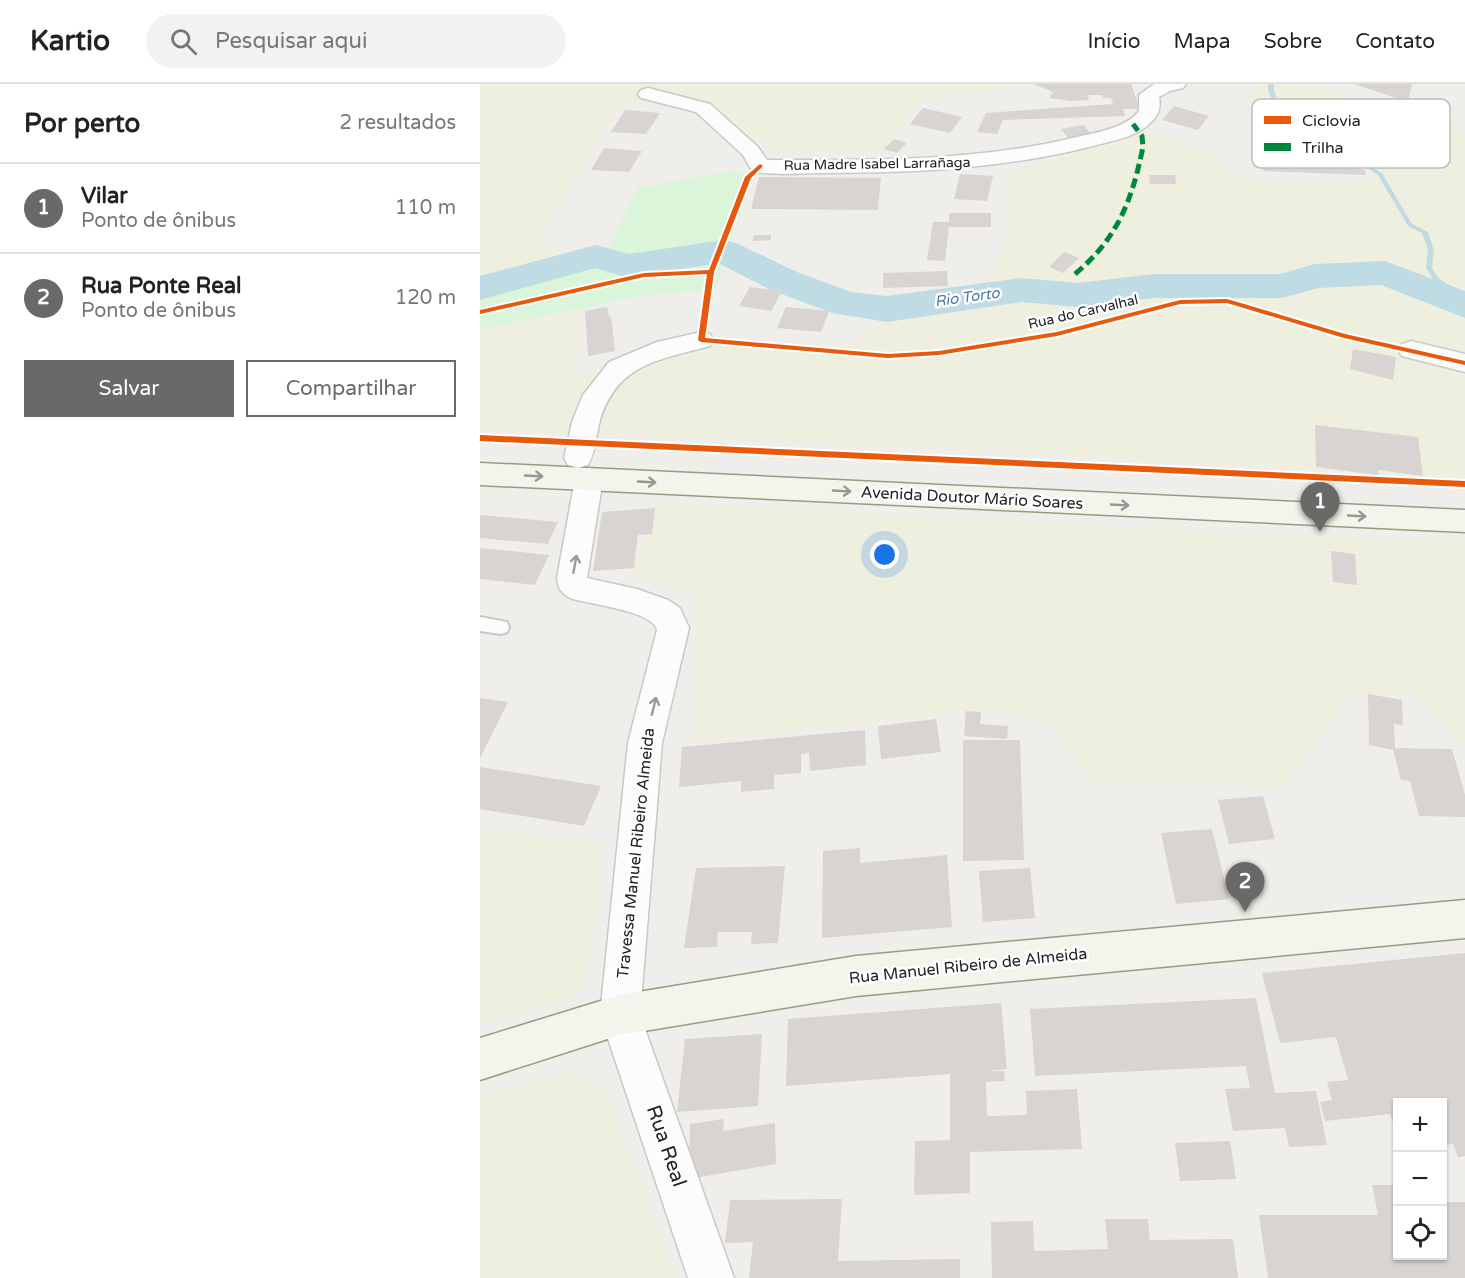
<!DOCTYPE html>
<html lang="pt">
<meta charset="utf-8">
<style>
body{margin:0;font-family:"Varela Round",sans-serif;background:#f2f2f2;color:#222}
.controls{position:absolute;right:18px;bottom:18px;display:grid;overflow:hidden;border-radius:0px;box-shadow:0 2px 4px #0004}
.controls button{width:54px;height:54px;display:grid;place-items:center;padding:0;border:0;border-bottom:2px solid #e0e0e0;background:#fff;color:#222;font:30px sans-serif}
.you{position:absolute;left:405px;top:471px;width:21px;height:21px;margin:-15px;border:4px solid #fff;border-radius:50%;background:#1a73e8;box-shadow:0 0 0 9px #1a73e833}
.badge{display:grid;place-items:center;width:39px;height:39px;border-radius:50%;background:#6a6968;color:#fff;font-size:20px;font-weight:700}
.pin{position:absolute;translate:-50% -50px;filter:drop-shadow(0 2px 3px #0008)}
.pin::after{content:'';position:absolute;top:32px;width:21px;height:18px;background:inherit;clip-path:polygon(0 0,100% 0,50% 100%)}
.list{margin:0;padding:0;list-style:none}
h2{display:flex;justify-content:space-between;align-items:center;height:78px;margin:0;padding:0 24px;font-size:26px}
h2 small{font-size:20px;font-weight:400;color:#767676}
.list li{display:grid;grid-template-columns:39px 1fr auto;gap:18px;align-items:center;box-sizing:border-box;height:90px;padding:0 24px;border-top:2px solid #e0e0e0}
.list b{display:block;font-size:22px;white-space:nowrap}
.list p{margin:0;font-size:20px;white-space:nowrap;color:#767676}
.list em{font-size:20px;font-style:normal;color:#767676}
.actions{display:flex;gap:12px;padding:18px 24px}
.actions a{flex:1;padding:14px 0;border:2px solid #6a6968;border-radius:0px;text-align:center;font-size:21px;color:#6a6968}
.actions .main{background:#6a6968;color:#fff}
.icon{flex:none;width:33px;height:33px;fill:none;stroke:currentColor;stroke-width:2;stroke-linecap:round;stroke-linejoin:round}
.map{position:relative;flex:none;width:985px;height:1194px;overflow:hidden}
header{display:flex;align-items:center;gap:36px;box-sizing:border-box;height:84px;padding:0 30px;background:#fff;border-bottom:2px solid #e0e0e0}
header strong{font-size:28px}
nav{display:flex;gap:33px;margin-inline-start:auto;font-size:21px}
.search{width:420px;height:54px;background:#f2f2f2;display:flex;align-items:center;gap:15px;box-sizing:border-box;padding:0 21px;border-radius:33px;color:#767676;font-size:22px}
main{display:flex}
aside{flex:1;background:#fff}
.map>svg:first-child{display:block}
.farmland{fill:#efefdf}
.park{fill:#daf5da}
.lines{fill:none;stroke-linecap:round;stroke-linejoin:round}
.stream{fill:#bfdbe3;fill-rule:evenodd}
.river{fill:#bfdbe3;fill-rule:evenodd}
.building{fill:#d7d4d2}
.lane-casing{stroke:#c9c8c7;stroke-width:4}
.street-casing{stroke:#c9c8c7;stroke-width:3}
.secondary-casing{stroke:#999a82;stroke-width:3}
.lane{fill:#fdfcfc;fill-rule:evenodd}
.street{fill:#fdfcfc;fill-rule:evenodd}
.secondary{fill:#f4f4ed;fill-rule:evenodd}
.quiet{stroke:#00873e;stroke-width:5;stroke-dasharray:10 5;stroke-linecap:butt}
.cycleway-casing{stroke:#fff;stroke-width:4}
.cycleway{fill:#e8590c;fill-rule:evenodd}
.oneway{stroke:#969692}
.oneway2{stroke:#9a9a9a}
.labels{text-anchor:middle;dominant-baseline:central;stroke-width:5;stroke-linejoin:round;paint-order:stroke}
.far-street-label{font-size:14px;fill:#222;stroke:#fff}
.far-water-label{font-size:15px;font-style:italic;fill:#4a7aab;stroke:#fff}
.street-label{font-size:16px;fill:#222;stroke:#fff}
.near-street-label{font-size:20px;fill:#222;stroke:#fff}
.key{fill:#fff;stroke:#bdbdbd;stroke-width:1.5}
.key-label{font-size:16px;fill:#222}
</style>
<header>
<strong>Kartio</strong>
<div class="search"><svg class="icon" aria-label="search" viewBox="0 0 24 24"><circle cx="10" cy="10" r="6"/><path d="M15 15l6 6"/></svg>Pesquisar aqui</div>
<nav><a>Início</a><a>Mapa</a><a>Sobre</a><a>Contato</a></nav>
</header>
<main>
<aside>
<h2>Por perto<small>2 resultados</small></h2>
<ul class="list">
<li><span class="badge">1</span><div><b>Vilar</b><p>Ponto de ônibus</p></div><em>110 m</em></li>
<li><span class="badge">2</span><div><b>Rua Ponte Real</b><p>Ponto de ônibus</p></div><em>120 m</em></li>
</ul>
<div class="actions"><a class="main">Salvar</a><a>Compartilhar</a></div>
</aside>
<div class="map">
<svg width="985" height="1194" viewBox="0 0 985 1194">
<rect width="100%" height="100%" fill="#f0eeeb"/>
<g class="farmland">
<polygon points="0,0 544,0 442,18 404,66 299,69 232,26 171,10 139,21 55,161 101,176 99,267 94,291 158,282 225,256 262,257 357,269 396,242 412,219 462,205 499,201 525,166 531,86 585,74 633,54 656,48 683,51 725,68 755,92 789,97 893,98 885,82 772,14 775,1 778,0 822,0 974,37 985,56 985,393 826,386 408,363 0,345"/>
<polygon points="178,418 825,453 985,458 985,662 932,610 870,613 804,703 610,699 575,641 503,626 214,658 218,513 150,490"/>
<polygon points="0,744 124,760 108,883 101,904 81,917 0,939"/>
<polygon points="92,987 128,1012 197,1194 0,1194 0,1012"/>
</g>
<polygon class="park" points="251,87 272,92 236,205 161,212 0,245 0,197 128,166 158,104"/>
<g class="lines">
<polygon class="stream" points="788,0 794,0 794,7 797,15 826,30 886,79 902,89 932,140 948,148 954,166 952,184 958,194 985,211 985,216 953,195 946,184 948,166 942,149 928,142 898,91 882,81 822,32 793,17 788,7"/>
<polygon class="river" points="243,156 256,159 317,188 371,208 407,212 542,194 598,199 674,190 800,190 835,180 905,177 985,207 985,234 901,201 838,204 802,214 674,214 598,223 542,218 407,238 352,229 291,206 238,179 148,194 115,184 0,216 0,192 116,161 149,170"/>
</g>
<g class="building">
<polygon points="553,0 651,0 660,25 643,25 645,32 523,36 517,50 497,48 506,29 633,20 631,14 623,14 622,11 608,11 609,16 590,17 569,14 573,8"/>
<polygon points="874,0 932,0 928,18"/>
<polygon points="694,22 729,32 718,46 682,36"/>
<polygon points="443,24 482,33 470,49 430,40"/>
<polygon points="145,26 180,29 166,50 131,48"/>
<polygon points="604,41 611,50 588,54 581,45"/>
<polygon points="414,55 427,59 417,69 404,65"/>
<polygon points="788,60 843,62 847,77 858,77 860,84 884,85 886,91 783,87 782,79 792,79"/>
<polygon points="124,64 162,67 149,88 111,86"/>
<polygon points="480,90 513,92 507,117 474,115"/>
<polygon points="669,91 695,91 696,100 670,100"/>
<polygon points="279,93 401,94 398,126 271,125"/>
<polygon points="469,129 511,129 511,143 469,143 465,177 447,176 453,138 469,138"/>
<polygon points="274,151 291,151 291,156 273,157"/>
<polygon points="584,168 599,174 583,189 569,183"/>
<polygon points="467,187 468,202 403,204 403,189"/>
<polygon points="270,203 302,207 291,227 259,222"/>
<polygon points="127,223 129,233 131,233 135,267 108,272 105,227"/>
<polygon points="306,223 349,227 341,248 297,244"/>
<polygon points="873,265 916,273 913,296 870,285"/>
<polygon points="835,341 938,353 943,392 898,386 898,391 836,383"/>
<polygon points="175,424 172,450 158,451 154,484 113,487 122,428"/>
<polygon points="0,431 78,438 68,460 0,454"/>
<polygon points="0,464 69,471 55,501 0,495"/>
<polygon points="851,467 875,470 877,501 853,498"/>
<polygon points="888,610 922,616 923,641 914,640 915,664 972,665 985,711 985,733 939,732 930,697 921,696 913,666 889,661"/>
<polygon points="0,614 28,618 0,674"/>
<polygon points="486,627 501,628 500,640 528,642 527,655 484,652"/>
<polygon points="456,635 461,668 401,675 398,642"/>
<polygon points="385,646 386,681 330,687 329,669 321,670 321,689 294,691 294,705 261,708 261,697 199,703 202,663"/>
<polygon points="483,656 540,656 544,776 483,777"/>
<polygon points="0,683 121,702 104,742 0,725"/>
<polygon points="783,712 795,755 749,760 738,716"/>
<polygon points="732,745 749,815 696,820 681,749"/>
<polygon points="380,764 380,779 467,771 472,843 342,854 343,767"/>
<polygon points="305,782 298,859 271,860 272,848 238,848 237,863 204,864 216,784"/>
<polygon points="550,784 555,834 503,838 499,787"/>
<polygon points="985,869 985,1072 978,1073 973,1060 962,1061 962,1018 918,1018 918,1054 910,1030 845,1037 840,1018 852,1016 847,998 868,996 856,953 800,959 782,889"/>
<polygon points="776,914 795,1009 836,1007 847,1061 809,1063 805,1044 753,1047 745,1005 770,1004 766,982 555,992 550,925"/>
<polygon points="521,919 527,985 508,987 524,987 525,997 506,998 507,1032 547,1031 546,1007 597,1005 602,1065 490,1068 490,1109 434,1111 435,1057 470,1056 470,990 306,1002 308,935"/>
<polygon points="282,950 278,1022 197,1028 205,955"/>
<polygon points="244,1035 243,1047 295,1039 296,1080 209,1095 210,1040"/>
<polygon points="750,1057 756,1095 700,1097 695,1059"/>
<polygon points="892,1101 918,1101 918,1172 962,1172 962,1118 985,1118 985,1194 788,1194 779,1131 898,1131"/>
<polygon points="362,1115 358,1177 480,1175 480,1194 269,1194 273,1158 245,1159 250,1116"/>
<polygon points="625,1135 668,1135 670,1156 753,1155 758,1194 512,1194 511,1138 553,1137 554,1167 628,1165"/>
</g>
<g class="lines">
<g class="lane-casing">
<polygon id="lane" points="0,533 27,538 29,543 27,548 21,550 0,547"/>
</g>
<g class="street-casing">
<g id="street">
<path d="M 674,0 L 706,0 L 703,4 L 690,7 L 679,13 C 681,23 679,31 671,38 C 658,53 631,57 613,62 C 523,85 433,89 341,89 C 319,89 294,92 272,87 L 263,71 L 216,28 L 161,14 L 158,10 L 161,6 L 168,4 L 230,20 L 278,63 L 287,76 C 392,76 498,78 601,52 C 620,48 647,43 659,27 L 659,11 Z"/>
<path d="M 221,248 L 230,250 L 234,256 L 230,262 C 179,276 138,279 120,336 C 116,351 116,367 108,381 L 98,384 L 88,381 L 84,374 L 92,338 L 103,311 L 129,278 L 177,258 Z"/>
<polygon points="931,257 985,270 985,288 922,272 918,266 922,260"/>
<path d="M 109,384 L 119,387 L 123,395 L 107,494 L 157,505 L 188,516 L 200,524 L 209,544 L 182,659 L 160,931 L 254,1194 L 208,1194 L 120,931 L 148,659 L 177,546 C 174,527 107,520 90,514 C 81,509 78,504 77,494 L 95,395 L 99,387 Z"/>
</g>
</g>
<g class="secondary-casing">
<g id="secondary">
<polygon points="0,379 985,426 985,448 0,401"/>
<polygon points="985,816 985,854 376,912 140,951 0,996 0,954 140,911 376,872"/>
</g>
</g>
<use href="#lane" class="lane"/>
<use href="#street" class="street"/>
<use href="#secondary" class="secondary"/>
<path class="quiet" d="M 595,190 C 638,154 652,116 663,63 L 662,52 L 653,40"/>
<g class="cycleway-casing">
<g id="cycleway">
<polygon points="280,80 283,82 271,94 234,188 225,254 408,270 459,267 577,248 700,216 747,215 865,250 985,277 985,281 864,254 747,219 700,220 577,252 459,271 408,274 221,258 218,256 227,190 164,193 0,230 0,226 164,189 229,186 265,93"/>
<polygon points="0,351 985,397 985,403 0,357"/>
</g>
</g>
<use href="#cycleway" class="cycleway"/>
</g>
<defs><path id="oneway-shaft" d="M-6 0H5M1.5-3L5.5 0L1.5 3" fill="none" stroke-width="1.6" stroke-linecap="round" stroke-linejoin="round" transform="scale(1.5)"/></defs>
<g class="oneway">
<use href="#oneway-shaft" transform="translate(54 392) rotate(3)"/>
<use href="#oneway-shaft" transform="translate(167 398) rotate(3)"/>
<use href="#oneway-shaft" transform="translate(362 407) rotate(3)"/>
<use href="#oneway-shaft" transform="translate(640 421) rotate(3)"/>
<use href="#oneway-shaft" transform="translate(877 432) rotate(3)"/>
</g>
<g class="oneway2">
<use href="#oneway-shaft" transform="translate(95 480) rotate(-80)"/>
<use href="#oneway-shaft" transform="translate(174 622) rotate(-76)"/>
</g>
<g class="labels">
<g class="far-street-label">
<text transform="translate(397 80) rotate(-1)">Rua Madre Isabel Larrañaga</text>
<text transform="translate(603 228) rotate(-13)">Rua do Carvalhal</text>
</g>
<g class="far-water-label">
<text transform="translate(487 213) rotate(-8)">Rio Torto</text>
</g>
<g class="street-label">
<text transform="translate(492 414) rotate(3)">Avenida Doutor Mário Soares</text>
<text transform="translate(156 769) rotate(-84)">Travessa Manuel Ribeiro Almeida</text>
<text transform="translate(488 882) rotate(-6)">Rua Manuel Ribeiro de Almeida</text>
</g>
<g class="near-street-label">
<text transform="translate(186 1062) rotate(71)">Rua Real</text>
</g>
</g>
<rect x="772" y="15" width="198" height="69" rx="9" class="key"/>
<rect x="784" y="32" width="27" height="8" fill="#e8590c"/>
<rect x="784" y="59" width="27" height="8" fill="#00873e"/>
<g class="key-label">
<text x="822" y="42">Ciclovia</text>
<text x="822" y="69">Trilha</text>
</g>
</svg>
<div class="controls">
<button>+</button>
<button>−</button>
<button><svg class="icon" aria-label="locate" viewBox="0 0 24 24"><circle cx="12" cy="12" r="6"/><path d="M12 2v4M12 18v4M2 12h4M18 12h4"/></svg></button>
</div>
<div class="you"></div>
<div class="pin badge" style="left:840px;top:448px">1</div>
<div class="pin badge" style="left:765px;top:828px">2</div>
</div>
</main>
